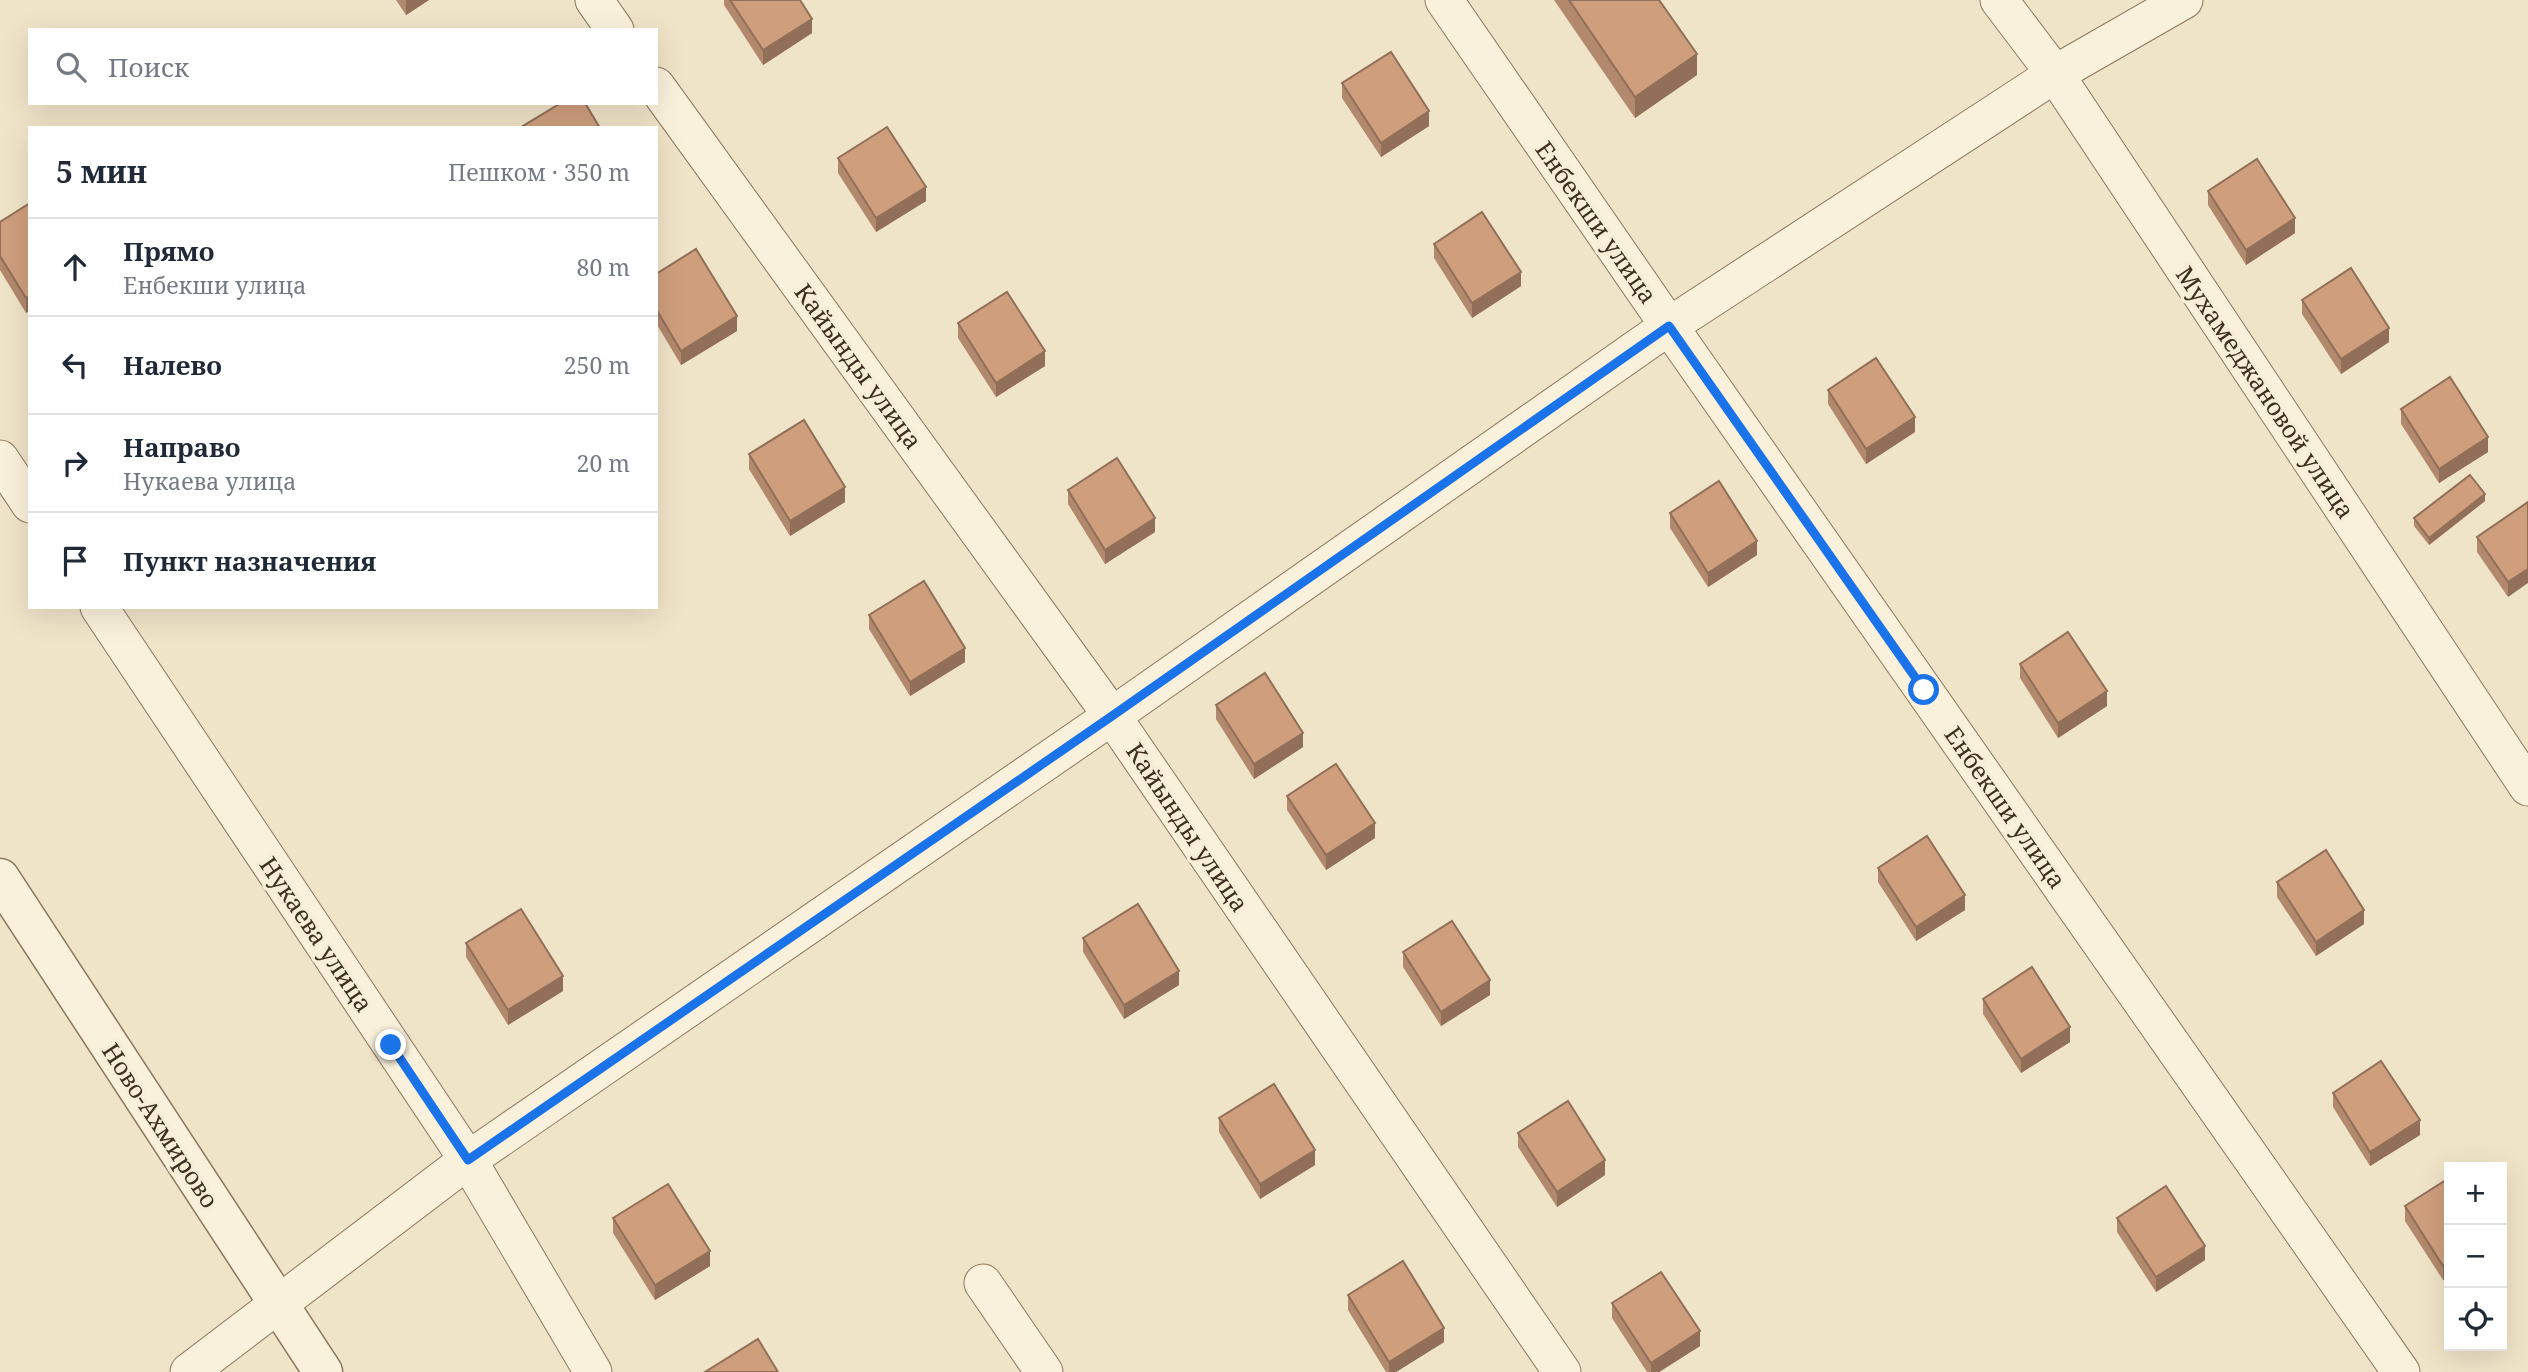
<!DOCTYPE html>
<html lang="ru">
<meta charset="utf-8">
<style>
body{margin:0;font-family:"Noto Serif",serif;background:#f6f6f7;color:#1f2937}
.controls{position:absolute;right:21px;bottom:21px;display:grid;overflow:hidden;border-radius:0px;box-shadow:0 7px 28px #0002}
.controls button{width:63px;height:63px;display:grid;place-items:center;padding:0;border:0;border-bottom:2px solid #e0e1e3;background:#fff;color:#1f2937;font:35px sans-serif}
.stop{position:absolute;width:21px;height:21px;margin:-16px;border:5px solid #1a73e8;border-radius:50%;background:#fff}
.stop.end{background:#1a73e8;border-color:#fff;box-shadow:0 2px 7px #0008}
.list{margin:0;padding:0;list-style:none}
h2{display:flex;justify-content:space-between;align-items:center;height:91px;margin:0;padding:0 28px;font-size:30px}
h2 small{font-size:23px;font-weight:400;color:#747a83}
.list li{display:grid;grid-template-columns:46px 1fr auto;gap:21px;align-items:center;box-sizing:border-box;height:98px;padding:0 28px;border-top:2px solid #e0e1e3}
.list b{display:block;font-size:26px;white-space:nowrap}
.list p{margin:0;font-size:23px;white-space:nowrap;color:#747a83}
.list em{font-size:23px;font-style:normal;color:#747a83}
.icon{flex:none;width:38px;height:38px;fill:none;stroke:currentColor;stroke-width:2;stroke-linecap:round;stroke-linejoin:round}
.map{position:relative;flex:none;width:2528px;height:1372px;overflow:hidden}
.search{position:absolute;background:#fff;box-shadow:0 7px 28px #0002;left:28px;top:28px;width:630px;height:77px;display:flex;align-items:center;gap:18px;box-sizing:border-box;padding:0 24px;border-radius:0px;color:#747a83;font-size:26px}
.panel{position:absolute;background:#fff;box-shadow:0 7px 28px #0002;left:28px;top:126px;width:630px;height:483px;border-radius:0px}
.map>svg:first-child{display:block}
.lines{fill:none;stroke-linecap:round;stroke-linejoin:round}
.minor-casing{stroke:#8d765c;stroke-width:39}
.tertiary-casing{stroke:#8d765c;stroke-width:41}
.minor{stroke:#faf1dc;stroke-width:37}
.tertiary{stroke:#faf1dc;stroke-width:38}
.wall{fill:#b2896c}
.shaded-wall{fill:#916f58}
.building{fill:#cf9f7d;stroke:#916f58;stroke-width:2}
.route{stroke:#1a73e8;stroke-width:9}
.labels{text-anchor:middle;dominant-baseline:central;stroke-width:7;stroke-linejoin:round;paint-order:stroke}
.street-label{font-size:24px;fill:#3d2e20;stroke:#f7eed8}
</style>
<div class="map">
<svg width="2528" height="1372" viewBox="0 0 2528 1372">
<rect width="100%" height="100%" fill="#f0e4c8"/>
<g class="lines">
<g class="minor-casing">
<g id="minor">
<polyline points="594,0 615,30"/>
<polyline points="1444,0 1669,326 2401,1372"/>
<polyline points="1999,0 2055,74 2528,787"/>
<polyline points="656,86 1112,716 1562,1372"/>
<polyline points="0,459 30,504"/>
<polyline points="99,607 468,1160 593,1372"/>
<polyline points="983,1283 1044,1372"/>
<polyline points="189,1372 468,1160 1112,716 1669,326 2055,74 2184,0"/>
</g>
</g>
<g class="tertiary-casing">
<polyline id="tertiary" points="0,878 323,1372"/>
</g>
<use href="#minor" class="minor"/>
<use href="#tertiary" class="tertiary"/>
</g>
<g class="wall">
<polygon points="396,0 429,0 406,15"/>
<polygon points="724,0 800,0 812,33 763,65 724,5"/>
<polygon points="1554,0 1659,0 1697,75 1635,118"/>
<polygon points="1342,83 1429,126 1381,157 1342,98"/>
<polygon points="838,158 926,201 876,232 838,173"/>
<polygon points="2208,191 2295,233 2246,265 2208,205"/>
<polygon points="30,203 26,313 0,270 0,222"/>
<polygon points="1434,244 1521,286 1472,318 1434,258"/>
<polygon points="656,274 737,331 681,365 656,323"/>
<polygon points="2302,300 2389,342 2341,374 2302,314"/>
<polygon points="958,323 1045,366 996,397 958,338"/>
<polygon points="1828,390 1915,432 1866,464 1828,404"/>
<polygon points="2401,409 2488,452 2439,483 2401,424"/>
<polygon points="749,454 845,502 790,536 749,469"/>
<polygon points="1068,490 1155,532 1105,564 1068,504"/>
<polygon points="2485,501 2429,545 2414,526 2414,518"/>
<polygon points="2528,502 2508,597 2477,552 2477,537"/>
<polygon points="1670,513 1757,555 1708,587 1670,528"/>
<polygon points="869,615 965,662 910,696 869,629"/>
<polygon points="2020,664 2107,706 2058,738 2020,678"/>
<polygon points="1216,705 1303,747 1254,779 1216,719"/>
<polygon points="1287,796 1375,838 1326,870 1287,810"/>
<polygon points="1878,868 1965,910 1916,941 1878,882"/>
<polygon points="2277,882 2364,924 2316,956 2277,897"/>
<polygon points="1083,938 1179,985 1124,1019 1083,952"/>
<polygon points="466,943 563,991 508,1025 466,957"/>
<polygon points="1403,952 1490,995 1441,1026 1403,967"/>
<polygon points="1983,999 2070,1042 2021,1073 1983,1014"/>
<polygon points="2333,1093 2420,1135 2370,1166 2333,1107"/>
<polygon points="1219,1118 1315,1165 1260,1199 1219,1132"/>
<polygon points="1518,1133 1605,1175 1557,1207 1518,1147"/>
<polygon points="2449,1178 2449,1277 2443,1280 2405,1221 2405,1206"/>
<polygon points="613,1218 710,1266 655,1300 613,1233"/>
<polygon points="2117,1218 2205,1260 2156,1292 2117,1232"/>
<polygon points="1348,1295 1444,1342 1396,1372 1386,1372 1348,1310"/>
<polygon points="1612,1303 1700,1346 1659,1372 1647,1372 1612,1318"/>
</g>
<g class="shaded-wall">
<polygon points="406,0 429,0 406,15"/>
<polygon points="812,19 812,33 763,65 763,50"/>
<polygon points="1697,54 1697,75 1635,118 1635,97"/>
<polygon points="1429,111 1429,126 1381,157 1381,143"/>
<polygon points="926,187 926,201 876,232 876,218"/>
<polygon points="2295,218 2295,233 2246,265 2246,250"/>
<polygon points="1521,272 1521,286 1472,318 1472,303"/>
<polygon points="30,296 30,311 26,313 26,298"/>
<polygon points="737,316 737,331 681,365 681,351"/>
<polygon points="2389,328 2389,342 2341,374 2341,359"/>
<polygon points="1045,351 1045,366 996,397 996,383"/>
<polygon points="1915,417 1915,432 1866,464 1866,449"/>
<polygon points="2488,437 2488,452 2439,483 2439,469"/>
<polygon points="845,487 845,502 790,536 790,521"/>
<polygon points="2485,494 2485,501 2429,545 2429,538"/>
<polygon points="1155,518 1155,532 1105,564 1105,550"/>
<polygon points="1757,541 1757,555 1708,587 1708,573"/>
<polygon points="2528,569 2528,583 2508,597 2508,582"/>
<polygon points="965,648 965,662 910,696 910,682"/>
<polygon points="2107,691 2107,706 2058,738 2058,723"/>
<polygon points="1303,733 1303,747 1254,779 1254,764"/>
<polygon points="1375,823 1375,838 1326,870 1326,855"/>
<polygon points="1965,895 1965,910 1916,941 1916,927"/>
<polygon points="2364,910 2364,924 2316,956 2316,942"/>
<polygon points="1179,971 1179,985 1124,1019 1124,1005"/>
<polygon points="563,976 563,991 508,1025 508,1010"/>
<polygon points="1490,980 1490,995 1441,1026 1441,1012"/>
<polygon points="2070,1027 2070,1042 2021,1073 2021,1059"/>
<polygon points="2420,1120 2420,1135 2370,1166 2370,1152"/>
<polygon points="1315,1150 1315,1165 1260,1199 1260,1184"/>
<polygon points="1605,1160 1605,1175 1557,1207 1557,1192"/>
<polygon points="2205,1246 2205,1260 2156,1292 2156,1277"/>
<polygon points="710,1251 710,1266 655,1300 655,1285"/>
<polygon points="2449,1262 2449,1277 2443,1280 2443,1266"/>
<polygon points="1444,1328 1444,1342 1396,1372 1389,1372 1389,1362"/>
<polygon points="1700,1331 1700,1346 1659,1372 1651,1372 1651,1363"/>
</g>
<g class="building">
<polygon points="730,0 800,0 812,19 763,50"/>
<polygon points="1569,0 1659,0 1697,54 1635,97"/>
<polygon points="1391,52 1429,111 1381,143 1342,83"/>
<polygon points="561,103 585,103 600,128 524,128 523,126"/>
<polygon points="887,127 926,187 876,218 838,158"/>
<polygon points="2257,159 2295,218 2246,250 2208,191"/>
<polygon points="30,203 30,296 26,298 0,256 0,222"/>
<polygon points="1482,212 1521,272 1472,303 1434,244"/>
<polygon points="696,249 737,316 681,351 656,309 656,274"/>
<polygon points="2351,268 2389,328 2341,359 2302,300"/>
<polygon points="1007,292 1045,351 996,383 958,323"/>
<polygon points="1876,358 1915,417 1866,449 1828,390"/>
<polygon points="2450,377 2488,437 2439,469 2401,409"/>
<polygon points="804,420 845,487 790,521 749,454"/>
<polygon points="1117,458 1155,518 1105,550 1068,490"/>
<polygon points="2470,475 2485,494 2429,538 2414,518"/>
<polygon points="1719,481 1757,541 1708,573 1670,513"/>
<polygon points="2528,502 2528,569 2508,582 2477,537"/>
<polygon points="924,581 965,648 910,682 869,615"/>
<polygon points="2068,632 2107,691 2058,723 2020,664"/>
<polygon points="1265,673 1303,733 1254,764 1216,705"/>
<polygon points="1336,764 1375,823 1326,855 1287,796"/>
<polygon points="1927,836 1965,895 1916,927 1878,868"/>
<polygon points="2326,850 2364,910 2316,942 2277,882"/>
<polygon points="1138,904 1179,971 1124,1005 1083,938"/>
<polygon points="521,909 563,976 508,1010 466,943"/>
<polygon points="1452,921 1490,980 1441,1012 1403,952"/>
<polygon points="2032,967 2070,1027 2021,1059 1983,999"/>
<polygon points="2381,1061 2420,1120 2370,1152 2333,1093"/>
<polygon points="1274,1084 1315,1150 1260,1184 1219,1118"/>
<polygon points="1568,1101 1605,1160 1557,1192 1518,1133"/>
<polygon points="2449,1178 2449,1262 2443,1266 2405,1206"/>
<polygon points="668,1184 710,1251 655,1285 613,1218"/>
<polygon points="2166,1186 2205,1246 2156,1277 2117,1218"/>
<polygon points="1403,1261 1444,1328 1389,1362 1348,1295"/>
<polygon points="1661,1272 1700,1331 1651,1363 1612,1303"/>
<polygon points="758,1339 778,1372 705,1372"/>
</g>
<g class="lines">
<polyline class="route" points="391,1045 468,1160 1112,716 1669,326 1924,690"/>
</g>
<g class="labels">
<g class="street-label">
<text transform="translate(1597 222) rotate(55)">Енбекши улица</text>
<text transform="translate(859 366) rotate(54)">Кайынды улица</text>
<text transform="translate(2266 392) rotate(56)">Мухамеджановой улица</text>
<text transform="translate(2006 807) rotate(55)">Енбекши улица</text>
<text transform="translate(1188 827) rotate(56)">Кайынды улица</text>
<text transform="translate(317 934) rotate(56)">Нукаева улица</text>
<text transform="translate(161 1125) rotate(57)">Ново-Ахмирово</text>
</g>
</g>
</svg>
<div class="controls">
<button>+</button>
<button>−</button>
<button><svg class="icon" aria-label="locate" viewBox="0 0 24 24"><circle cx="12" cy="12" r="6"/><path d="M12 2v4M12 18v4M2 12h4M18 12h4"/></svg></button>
</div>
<div class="stop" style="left:1924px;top:690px"></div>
<div class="stop end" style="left:391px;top:1045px"></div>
<div class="search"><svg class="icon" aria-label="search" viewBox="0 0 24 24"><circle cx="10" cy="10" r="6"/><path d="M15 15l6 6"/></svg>Поиск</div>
<section class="panel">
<h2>5 мин<small>Пешком · 350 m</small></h2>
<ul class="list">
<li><svg class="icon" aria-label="ahead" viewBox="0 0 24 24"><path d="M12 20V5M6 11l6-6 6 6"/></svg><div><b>Прямо</b><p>Енбекши улица</p></div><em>80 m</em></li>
<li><svg class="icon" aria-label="left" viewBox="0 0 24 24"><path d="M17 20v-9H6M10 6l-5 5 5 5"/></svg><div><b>Налево</b></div><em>250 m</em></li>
<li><svg class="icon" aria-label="right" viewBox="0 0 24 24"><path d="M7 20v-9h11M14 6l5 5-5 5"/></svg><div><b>Направо</b><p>Нукаева улица</p></div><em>20 m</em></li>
<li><svg class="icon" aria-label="arrive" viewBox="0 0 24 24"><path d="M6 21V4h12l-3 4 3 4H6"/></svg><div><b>Пункт назначения</b></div></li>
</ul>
</section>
</div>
